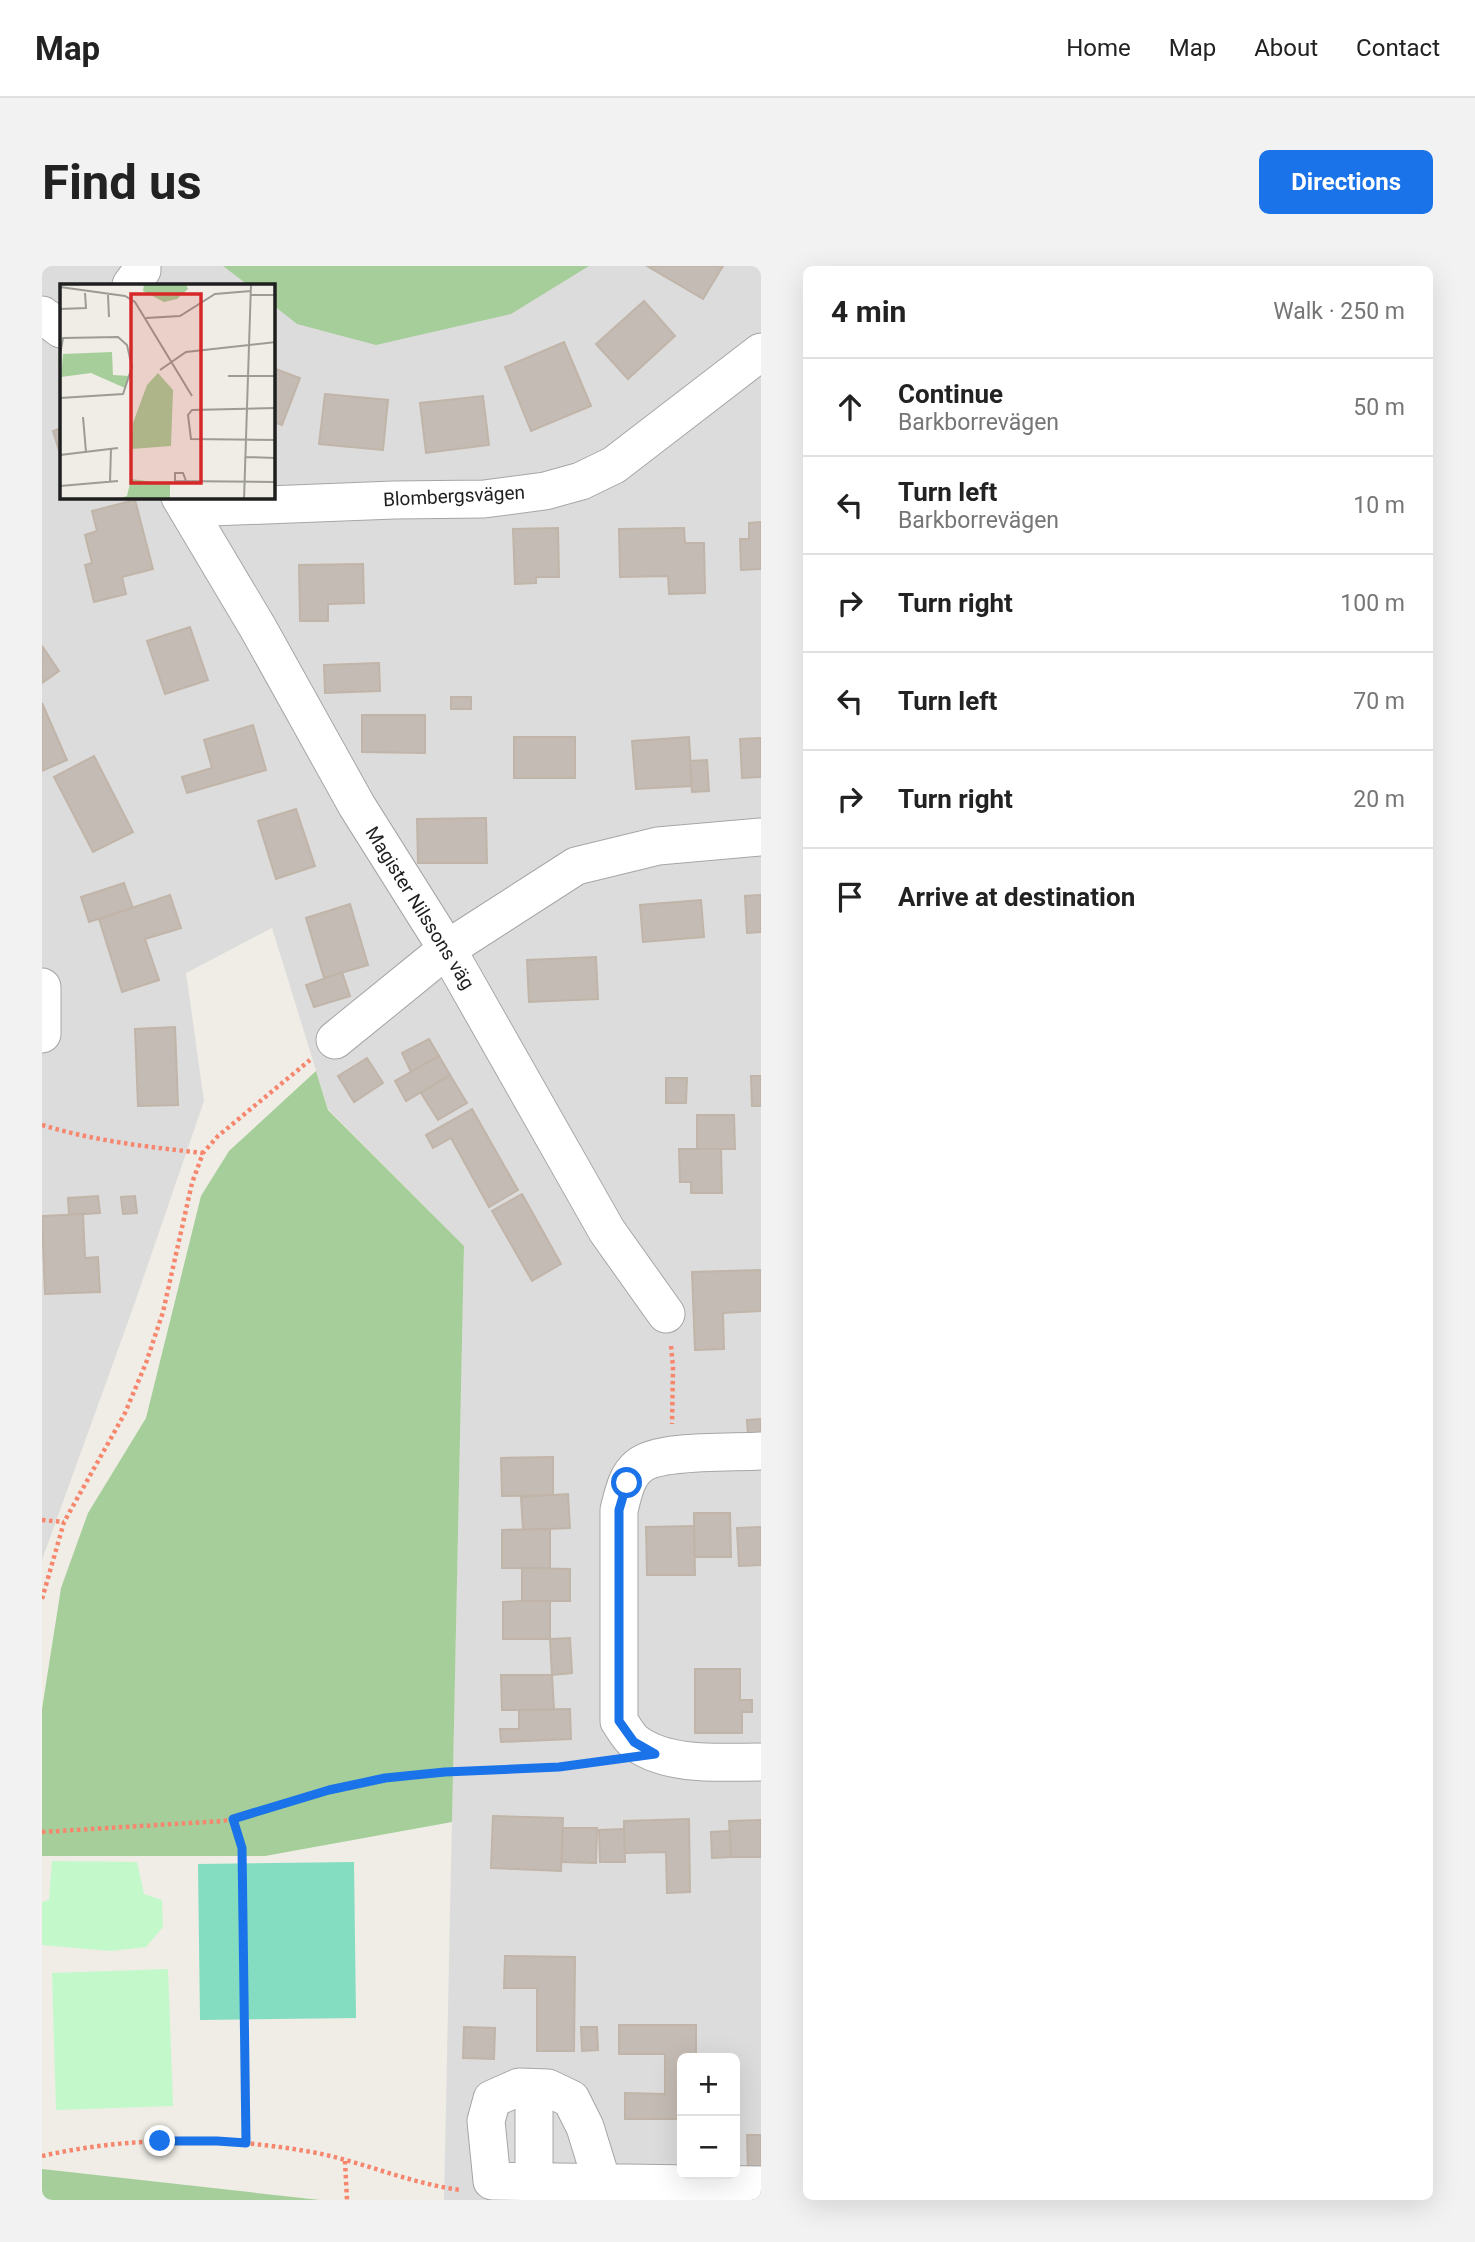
<!DOCTYPE html>
<meta charset="utf-8">
<style>
body{margin:0;font-family:Roboto,sans-serif;background:#f2f2f2;color:#222}
.controls{position:absolute;right:21px;bottom:21px;display:grid;overflow:hidden;border-radius:10px;box-shadow:0 7px 28px #0002}
.controls button{width:63px;height:63px;display:grid;place-items:center;padding:0;border:0;border-bottom:2px solid #e0e0e0;background:#fff;color:#222;font:35px sans-serif}
.stop{position:absolute;width:21px;height:21px;margin:-16px;border:5px solid #1a73e8;border-radius:50%;background:#fff}
.stop.end{background:#1a73e8;border-color:#fff;box-shadow:0 2px 7px #0008}
.list{margin:0;padding:0;list-style:none}
h2{display:flex;justify-content:space-between;align-items:center;height:91px;margin:0;padding:0 28px;font-size:30px}
h2 small{font-size:23px;font-weight:400;color:#767676}
.list li{display:grid;grid-template-columns:46px 1fr auto;gap:21px;align-items:center;box-sizing:border-box;height:98px;padding:0 28px;border-top:2px solid #e0e0e0}
.list b{display:block;font-size:26px;white-space:nowrap}
.list p{margin:0;font-size:23px;white-space:nowrap;color:#767676}
.list em{font-size:23px;font-style:normal;color:#767676}
.icon{flex:none;width:38px;height:38px;fill:none;stroke:currentColor;stroke-width:2;stroke-linecap:round;stroke-linejoin:round}
.map{position:relative;flex:none;width:719px;height:1934px;overflow:hidden;border-radius:10px}
header{display:flex;align-items:center;gap:42px;box-sizing:border-box;height:98px;padding:0 35px;background:#fff;border-bottom:2px solid #e0e0e0}
header strong{font-size:33px}
nav{display:flex;gap:38px;margin-inline-start:auto;font-size:24px}
.intro{display:flex;align-items:center;justify-content:space-between;box-sizing:border-box;height:168px;padding:0 42px}
h1{margin:0;font-size:49px}
.button{padding:18px 32px;border-radius:10px;background:#1a73e8;color:#fff;font-size:24px;font-weight:700}
main{display:flex;gap:42px;padding:0 42px}
aside{flex:1;background:#fff;border-radius:10px;box-shadow:0 7px 28px #0002}
.map>svg:first-child{display:block}
.residential{fill:#dddcdc;fill-rule:evenodd}
.forest{fill:#a6ce9a}
.park{fill:#c3f8cb}
.pitch{fill:#84ddc1}
.building{fill:#c4bcb4;stroke:#c1b4a8;stroke-width:2}
.lines{fill:none;stroke-linecap:round;stroke-linejoin:round}
.minor-casing{stroke:#a6a6a6;stroke-width:39}
.path{stroke:#f7866e;stroke-width:4.5;stroke-dasharray:3.5 3.5;stroke-linecap:butt}
.minor{stroke:#fff;stroke-width:37}
.route{stroke:#1a73e8;stroke-width:9}
.labels{text-anchor:middle;dominant-baseline:central;stroke-width:5;stroke-linejoin:round;paint-order:stroke}
.street-label{font-size:19px;fill:#1f1f1f;stroke:#fff}
.inset-road{fill:none;stroke:#9c9b96;stroke-width:2}
.view{fill:#d62828;fill-opacity:0.15;stroke:#d62828;stroke-width:3.5}
.inset-edge{fill:none;stroke:#1f1f1f;stroke-width:3.5}
</style>
<header>
<strong>Map</strong>
<nav><a>Home</a><a>Map</a><a>About</a><a>Contact</a></nav>
</header>
<div class="intro"><h1>Find us</h1><a class="button">Directions</a></div>
<main>
<div class="map">
<svg width="719" height="1934" viewBox="0 0 719 1934">
<rect width="100%" height="100%" fill="#efede5"/>
<path class="residential" d="M 0,0 L 719,0 L 719,1934 L 402,1934 L 422,980 L 286,843 L 230,662 L 144,707 L 162,835 L 91,1042 L 0,1294 ZM 19,19 L 231,19 L 231,231 L 19,231 ZM 640,1792 L 693,1792 L 693,1908 L 640,1908 Z"/>
<g class="forest">
<polygon points="181,0 547,0 469,48 334,79 255,58 231,39 231,19 206,19"/>
<polygon points="274,805 286,844 422,980 410,1556 223,1590 0,1590 0,1443 19,1322 46,1247 104,1152 159,930 187,885"/>
<polygon points="0,1903 278,1934 0,1934"/>
</g>
<g class="park">
<polygon points="10,1595 95,1596 102,1628 120,1634 121,1661 104,1681 69,1685 0,1679 0,1636 7,1634"/>
<polygon points="126,1703 131,1840 14,1844 10,1707"/>
</g>
<polygon class="pitch" points="312,1596 314,1752 158,1754 156,1598"/>
<g class="building">
<polygon points="605,0 681,0 661,33"/>
<polygon points="602,35 633,70 586,113 554,78"/>
<polygon points="522,76 549,140 489,165 463,101"/>
<polygon points="231,102 258,112 240,159 231,156"/>
<polygon points="283,128 346,134 341,184 277,178"/>
<polygon points="441,130 447,179 384,187 378,137"/>
<polygon points="19,162 19,191 11,165"/>
<polygon points="93,234 111,303 80,311 84,328 52,336 43,299 50,297 43,269 55,265 50,245"/>
<polygon points="719,256 719,303 699,304 698,273 707,273 707,257"/>
<polygon points="516,262 517,311 494,311 494,317 473,318 471,263"/>
<polygon points="642,262 643,277 662,277 663,327 627,328 626,310 578,311 577,263"/>
<polygon points="321,298 322,337 286,338 286,355 258,355 257,299"/>
<polygon points="148,361 166,414 123,428 105,375"/>
<polygon points="0,380 17,405 0,417"/>
<polygon points="337,397 338,425 283,427 282,399"/>
<rect x="409" y="431" width="20" height="12"/>
<polygon points="0,437 25,494 0,505"/>
<polygon points="320,449 383,449 383,487 320,486"/>
<polygon points="211,459 224,504 145,527 140,511 170,502 162,474"/>
<rect x="472" y="471" width="61" height="41"/>
<polygon points="647,471 650,520 594,523 590,475"/>
<polygon points="719,472 719,511 700,512 698,473"/>
<polygon points="52,490 91,566 51,586 12,511"/>
<polygon points="665,494 667,525 650,526 648,495"/>
<polygon points="254,543 273,600 234,613 216,555"/>
<polygon points="444,552 445,597 376,597 375,553"/>
<polygon points="82,617 91,642 47,656 39,631"/>
<polygon points="128,629 139,662 103,673 117,714 80,726 57,653"/>
<polygon points="719,629 719,666 705,667 703,630"/>
<polygon points="659,634 662,671 601,676 598,639"/>
<polygon points="308,638 326,699 282,712 264,652"/>
<polygon points="554,691 556,733 487,736 485,694"/>
<polygon points="300,706 308,730 272,741 264,719"/>
<polygon points="133,761 136,839 96,840 93,763"/>
<polygon points="387,773 397,790 369,806 360,787"/>
<polygon points="397,790 408,809 364,835 353,815"/>
<polygon points="325,792 341,817 312,836 296,810"/>
<polygon points="408,809 425,837 396,854 379,827"/>
<polygon points="709,810 719,810 719,840 710,840"/>
<polygon points="624,812 645,812 644,837 624,837"/>
<polygon points="430,843 476,924 447,941 409,872 391,882 384,869"/>
<polygon points="655,849 692,849 693,883 655,883"/>
<polygon points="637,883 679,883 680,927 649,927 649,916 638,916"/>
<polygon points="480,928 519,998 490,1015 450,945"/>
<polygon points="56,930 58,947 27,949 26,932"/>
<polygon points="93,930 95,947 81,948 79,931"/>
<polygon points="41,948 43,992 56,991 58,1026 3,1028 0,950"/>
<polygon points="719,1004 719,1045 681,1047 682,1083 653,1084 650,1006"/>
<polygon points="719,1153 719,1170 706,1170 705,1154"/>
<polygon points="511,1191 511,1229 460,1230 459,1192"/>
<polygon points="526,1228 528,1262 481,1264 479,1231"/>
<polygon points="652,1247 688,1247 689,1291 652,1291"/>
<polygon points="652,1260 653,1309 605,1309 604,1261"/>
<polygon points="719,1261 719,1299 697,1300 695,1262"/>
<polygon points="508,1263 508,1302 460,1302 460,1264"/>
<polygon points="480,1302 528,1303 528,1335 480,1335"/>
<polygon points="480,1335 508,1335 508,1373 461,1373 461,1336"/>
<polygon points="528,1372 530,1407 510,1409 508,1373"/>
<polygon points="653,1403 698,1403 698,1434 710,1434 710,1446 700,1446 700,1467 653,1467"/>
<polygon points="459,1409 510,1409 512,1444 460,1444"/>
<polygon points="528,1443 529,1473 459,1476 458,1463 477,1463 477,1444"/>
<polygon points="451,1550 521,1552 519,1605 449,1602"/>
<polygon points="647,1553 648,1626 625,1627 624,1586 582,1587 582,1555"/>
<polygon points="719,1554 719,1591 689,1591 687,1555"/>
<polygon points="521,1562 555,1562 554,1597 520,1596"/>
<polygon points="582,1563 583,1596 558,1596 557,1564"/>
<polygon points="688,1565 689,1591 670,1592 669,1566"/>
<polygon points="463,1690 533,1691 532,1785 495,1785 495,1722 462,1722"/>
<polygon points="577,1759 654,1759 654,1792 640,1792 640,1853 583,1853 583,1827 623,1828 623,1788 577,1788"/>
<polygon points="422,1761 453,1762 452,1793 421,1792"/>
<polygon points="539,1761 555,1761 556,1784 540,1785"/>
<polygon points="705,1869 719,1869 719,1907 706,1907"/>
</g>
<g class="lines">
<g class="minor-casing">
<g id="minor">
<polyline points="89,19 100,4 100,0"/>
<polyline points="0,49 19,63"/>
<polyline points="138,231 216,362 315,540 405,683 565,965 624,1048"/>
<polyline points="145,242 352,234 442,233 503,225 539,215 572,199 719,86"/>
<polyline points="0,721 0,768"/>
<polyline points="293,774 405,683 534,600 616,580 719,571"/>
<path d="M 719,1185 C 691,1187 617,1183 597,1200 C 584,1210 581,1229 577,1244 L 577,1455 C 582,1462 587,1472 594,1477 C 627,1501 681,1496 719,1496"/>
<polyline points="492,1822 492,1916"/>
<polyline points="560,1916 543,1861 529,1833 506,1822 477,1821 450,1833 444,1855 450,1915 719,1919"/>
</g>
</g>
<g class="path">
<path d="M 0,859 C 53,875 106,881 161,887"/>
<polyline points="629,1080 631,1101 630,1158"/>
<polyline points="0,1254 22,1256"/>
<polyline points="0,1333 22,1256 83,1147 104,1097 121,1046 150,917 161,887 176,870 268,794"/>
<polyline points="191,1553 200,1582 204,1877"/>
<polyline points="0,1566 181,1555 220,1546 287,1524 343,1512 403,1506 517,1501 566,1494"/>
<path d="M 0,1890 C 90,1870 184,1870 275,1887 C 324,1897 370,1918 419,1924"/>
<polyline points="303,1895 305,1934"/>
</g>
<use href="#minor" class="minor"/>
</g>
<g class="lines">
<polyline class="route" points="118,1875 175,1875 204,1877 200,1582 191,1553 287,1524 343,1512 403,1506 517,1501 613,1488 592,1476 577,1455 577,1244 585,1217"/>
</g>
<g class="labels">
<g class="street-label">
<text transform="translate(412 230) rotate(-3)">Blombergsvägen</text>
<text transform="translate(378 642) rotate(58)">Magister Nilssons väg</text>
</g>
</g>
<g transform="translate(18 18)">
<rect width="215" height="215" fill="#efede5"/>
<path d="M 84,0 L 126,0 L 128,5 L 117,15 L 104,18 L 83,7 ZM 52,68 L 53,91 L 69,92 L 65,104 L 31,89 L 1,93 L 3,70 ZM 98,89 L 113,106 L 111,162 L 71,165 L 73,139 L 87,101 ZM 71,195 L 110,200 L 110,215 L 58,215 L 67,212 Z" fill="#a6ce9a"/>
<path class="inset-road" d="M 0,3 L 65,12 L 75,18 L 132,112M 48,11 L 49,33M 191,11 L 216,11M 0,25 L 26,24 L 25,9M 86,34 L 120,32 L 155,10 L 191,7M 0,71 L 3,54 L 58,53 L 67,61 L 72,83 L 63,110 L 0,114M 100,86 L 126,68 L 216,58M 168,92 L 216,92M 216,124 L 132,126 L 128,131 L 131,155 L 216,156M 23,133 L 26,168M 0,171 L 58,164M 185,173 L 216,174M 126,197 L 123,189 L 115,189 L 115,197 L 216,198M 50,198 L 51,165M 0,202 L 58,197M 184,216 L 191,0"/>
<path class="view" d="M 71,10 L 141,10 L 141,199 L 71,199 Z"/>
<rect width="215" height="215" class="inset-edge"/>
</g>
</svg>
<div class="controls">
<button>+</button>
<button>−</button>
</div>
<div class="stop" style="left:585px;top:1217px"></div>
<div class="stop end" style="left:118px;top:1875px"></div>
</div>
<aside>
<h2>4 min<small>Walk · 250 m</small></h2>
<ul class="list">
<li><svg class="icon" aria-label="ahead" viewBox="0 0 24 24"><path d="M12 20V5M6 11l6-6 6 6"/></svg><div><b>Continue</b><p>Barkborrevägen</p></div><em>50 m</em></li>
<li><svg class="icon" aria-label="left" viewBox="0 0 24 24"><path d="M17 20v-9H6M10 6l-5 5 5 5"/></svg><div><b>Turn left</b><p>Barkborrevägen</p></div><em>10 m</em></li>
<li><svg class="icon" aria-label="right" viewBox="0 0 24 24"><path d="M7 20v-9h11M14 6l5 5-5 5"/></svg><div><b>Turn right</b></div><em>100 m</em></li>
<li><svg class="icon" aria-label="left" viewBox="0 0 24 24"><path d="M17 20v-9H6M10 6l-5 5 5 5"/></svg><div><b>Turn left</b></div><em>70 m</em></li>
<li><svg class="icon" aria-label="right" viewBox="0 0 24 24"><path d="M7 20v-9h11M14 6l5 5-5 5"/></svg><div><b>Turn right</b></div><em>20 m</em></li>
<li><svg class="icon" aria-label="arrive" viewBox="0 0 24 24"><path d="M6 21V4h12l-3 4 3 4H6"/></svg><div><b>Arrive at destination</b></div></li>
</ul>
</aside>
</main>
